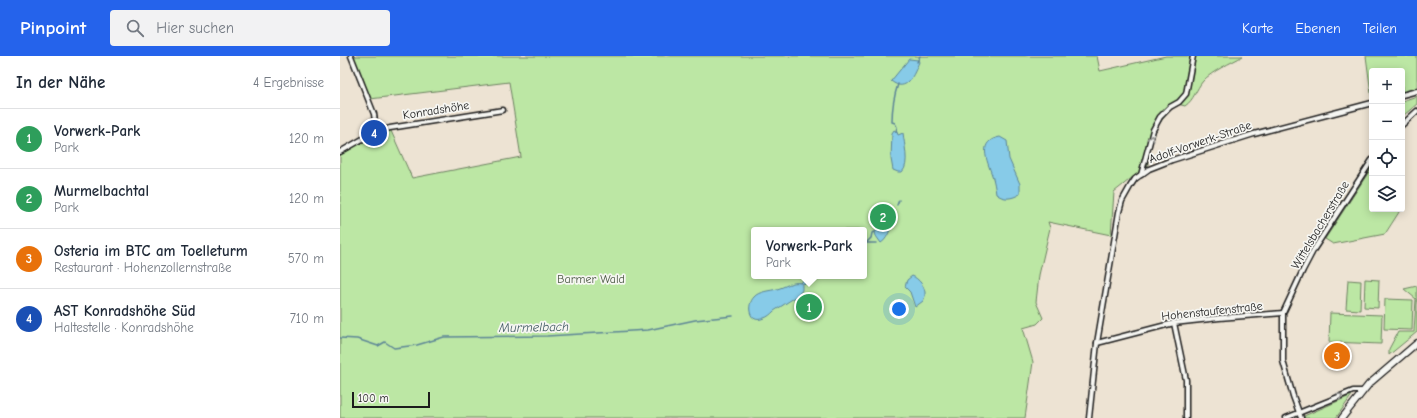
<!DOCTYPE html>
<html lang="de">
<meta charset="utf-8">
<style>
body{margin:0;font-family:"Comic Neue",sans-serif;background:#f2f2f3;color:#1f2937}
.controls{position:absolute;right:12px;top:12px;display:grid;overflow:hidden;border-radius:4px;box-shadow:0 2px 10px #0003}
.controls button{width:36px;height:36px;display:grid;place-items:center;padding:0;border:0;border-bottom:1px solid #e0e1e3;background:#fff;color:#1f2937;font:20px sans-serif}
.scale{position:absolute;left:12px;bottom:10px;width:78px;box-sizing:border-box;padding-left:4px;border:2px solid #1c1c1c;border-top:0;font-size:11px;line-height:14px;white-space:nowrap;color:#1c1c1c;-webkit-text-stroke:3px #f6f6f2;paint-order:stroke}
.you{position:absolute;left:559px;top:253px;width:14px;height:14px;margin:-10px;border:3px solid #fff;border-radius:50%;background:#1a73e8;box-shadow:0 0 0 6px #1a73e833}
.badge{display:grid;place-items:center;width:26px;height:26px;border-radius:50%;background:#2563eb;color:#fff;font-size:13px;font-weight:700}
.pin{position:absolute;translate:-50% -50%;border:2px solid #fff;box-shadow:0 1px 4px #0006}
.popup{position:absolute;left:411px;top:171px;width:116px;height:52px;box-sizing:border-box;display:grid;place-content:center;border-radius:4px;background:#fff;filter:drop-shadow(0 1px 3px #0005);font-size:13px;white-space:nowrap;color:#747a83}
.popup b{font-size:15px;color:#1f2937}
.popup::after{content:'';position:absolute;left:50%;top:100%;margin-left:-8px;border:8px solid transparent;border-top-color:#fff}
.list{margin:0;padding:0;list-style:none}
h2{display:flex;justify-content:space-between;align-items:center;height:52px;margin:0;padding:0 16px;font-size:17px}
h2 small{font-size:13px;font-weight:400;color:#747a83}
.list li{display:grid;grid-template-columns:26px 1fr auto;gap:12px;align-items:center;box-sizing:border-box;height:60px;padding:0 16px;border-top:1px solid #e0e1e3}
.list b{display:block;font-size:15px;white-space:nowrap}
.list p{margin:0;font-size:13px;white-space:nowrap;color:#747a83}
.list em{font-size:13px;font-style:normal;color:#747a83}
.icon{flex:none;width:22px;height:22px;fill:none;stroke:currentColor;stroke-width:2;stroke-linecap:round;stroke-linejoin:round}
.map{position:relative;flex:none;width:1077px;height:362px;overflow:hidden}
header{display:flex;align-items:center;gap:24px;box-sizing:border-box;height:56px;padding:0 20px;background:#2563eb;color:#fff}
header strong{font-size:19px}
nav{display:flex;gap:22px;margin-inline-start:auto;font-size:14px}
.search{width:280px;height:36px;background:#f2f2f3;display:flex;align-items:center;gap:10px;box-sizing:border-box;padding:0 14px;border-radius:4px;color:#747a83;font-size:15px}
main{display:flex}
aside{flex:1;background:#fff}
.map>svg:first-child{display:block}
.green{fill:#bce7a4;stroke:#6c8260;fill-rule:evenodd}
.water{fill:#87cbe8;stroke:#5c8596}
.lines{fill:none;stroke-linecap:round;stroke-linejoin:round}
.stream{stroke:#5c8596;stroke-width:1.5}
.street-casing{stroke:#1c1c1c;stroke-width:7}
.secondary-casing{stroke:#1c1c1c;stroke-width:8}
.street{stroke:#f6f6f2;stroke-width:4}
.secondary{stroke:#f6f6f2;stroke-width:5.5}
.oneway{stroke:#949492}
.labels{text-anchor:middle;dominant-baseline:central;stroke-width:3.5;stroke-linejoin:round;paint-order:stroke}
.street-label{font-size:12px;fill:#1c1c1c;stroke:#f6f6f2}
.park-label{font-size:12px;fill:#4c5945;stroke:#f6f6f2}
.water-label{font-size:13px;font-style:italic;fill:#415963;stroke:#f6f6f2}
</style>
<header>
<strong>Pinpoint</strong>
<div class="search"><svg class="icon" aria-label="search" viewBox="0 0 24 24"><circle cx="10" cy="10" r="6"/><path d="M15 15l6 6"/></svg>Hier suchen</div>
<nav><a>Karte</a><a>Ebenen</a><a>Teilen</a></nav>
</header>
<main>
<aside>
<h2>In der Nähe<small>4 Ergebnisse</small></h2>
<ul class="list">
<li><span class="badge" style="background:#2e9e5b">1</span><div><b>Vorwerk-Park</b><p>Park</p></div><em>120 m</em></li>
<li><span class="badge" style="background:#2e9e5b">2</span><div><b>Murmelbachtal</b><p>Park</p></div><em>120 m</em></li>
<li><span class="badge" style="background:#e8710a">3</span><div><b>Osteria im BTC am Toelleturm</b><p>Restaurant · Hohenzollernstraße</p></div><em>570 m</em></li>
<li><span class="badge" style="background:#1a4fb4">4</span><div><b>AST Konradshöhe Süd</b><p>Haltestelle · Konradshöhe</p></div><em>710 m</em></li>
</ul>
</aside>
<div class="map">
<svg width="1077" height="362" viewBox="0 0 1077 362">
<rect width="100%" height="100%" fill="#ede3d3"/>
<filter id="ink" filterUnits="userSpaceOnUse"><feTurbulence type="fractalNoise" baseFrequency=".025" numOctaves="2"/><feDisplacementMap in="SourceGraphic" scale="8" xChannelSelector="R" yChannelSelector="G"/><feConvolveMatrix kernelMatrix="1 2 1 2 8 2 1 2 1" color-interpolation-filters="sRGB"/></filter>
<g filter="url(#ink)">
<g class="green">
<path d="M 13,0 L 757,0 L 760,15 L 826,0 L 903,0 C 891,7 872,15 863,25 C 856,33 854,44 845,50 L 838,48 C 819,63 806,84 808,109 L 774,136 L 771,179 L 708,166 L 710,172 L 699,219 L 696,246 L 703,262 L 697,268 L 683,272 L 693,306 L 685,362 L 0,362 L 0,98 L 36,78 L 51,75 L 72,122 L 181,101 L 169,26 L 30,43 L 23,23 ZM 414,174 L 524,174 L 524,220 L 414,220 Z"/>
<polygon points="1026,0 1077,0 1077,32 1062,36 1062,15 1032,15 1032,45"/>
<polygon points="1077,40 1077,48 1064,59 1062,54 1062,45"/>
<polygon points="1032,111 1032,153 1061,153 1045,178 993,188 985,183"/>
<polygon points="1025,223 1039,224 1038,252 1024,251"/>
<polygon points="1008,224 1021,225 1020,254 1006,253"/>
<polygon points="1077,230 1077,276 1049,299 1049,293 1058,276 1074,276 1076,243 1064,233"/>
<polygon points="1045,243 1073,244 1072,274 1044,273"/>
<polygon points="990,257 1042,259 1041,288 989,286"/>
<polygon points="1012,339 996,362 964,362 964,360"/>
</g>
<g class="water">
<path d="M 569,3 L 578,4 L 579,6 C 574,18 567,38 551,25 Z"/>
<path d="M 554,74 L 557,76 L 558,79 L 563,77 C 564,87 570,109 562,116 L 558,116 L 553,114 L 551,103 L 552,77 Z"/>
<path d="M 660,81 L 667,85 L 669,103 L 680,128 L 680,138 C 672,143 664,144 656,138 C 655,131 654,125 652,119 C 647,104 637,85 660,81 Z"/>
<path d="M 553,156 C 554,163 549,183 541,187 L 536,180 L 535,176 L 548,163 L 549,157 Z"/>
<path d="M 469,220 L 472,222 L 467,227 L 462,228 L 462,234 L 458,240 C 450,244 442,250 434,255 C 431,258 428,261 424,262 C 409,269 406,249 414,241 C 419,235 430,235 437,233 C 445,231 452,225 461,227 L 464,223 Z"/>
<path d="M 572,220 C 578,222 586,231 585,239 C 585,241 584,243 583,245 L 575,251 L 570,236 L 565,231 L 567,224 Z"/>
</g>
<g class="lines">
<g class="stream">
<polyline points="577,6 580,0"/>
<path d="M 556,76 L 557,71 L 555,67 L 552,66 C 552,53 554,40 558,28"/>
<polyline points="557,149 559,144"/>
<polyline points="526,187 536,187"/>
<polyline points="524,189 531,182 532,177 535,176"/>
<polyline points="0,282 17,283 38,290 45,286 54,292 77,289 104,281 207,280 308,274 355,264 393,260"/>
</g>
<g class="street-casing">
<g id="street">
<polyline points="11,0 34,58 35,66 33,77"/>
<polyline points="1062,39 1077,35"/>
<polyline points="1062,69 1077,55"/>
<polyline points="0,96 33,77 50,72 163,54"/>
<polyline points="801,119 813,74 820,61 830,51 839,46 846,38 853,0"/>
<polyline points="834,267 846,324 846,362"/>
<polyline points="757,287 834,267 879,262 943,257"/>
<polyline points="749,362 757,287 779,156 782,145 791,129 795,123 809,113 832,104 914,78 1032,47"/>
<polyline points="946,362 1013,335 1022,335"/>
<polyline points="961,362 953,340 943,305 943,257 963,214 974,193 1032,104"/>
</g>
</g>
<g class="secondary-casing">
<polyline id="secondary" points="1002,362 1029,328 1077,287"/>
</g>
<use href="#street" class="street"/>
<use href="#secondary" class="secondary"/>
</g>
<defs><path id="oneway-chevron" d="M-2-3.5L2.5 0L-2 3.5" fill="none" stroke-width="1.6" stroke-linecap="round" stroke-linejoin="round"/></defs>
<g class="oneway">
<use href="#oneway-chevron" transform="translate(811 82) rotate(-75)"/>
<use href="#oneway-chevron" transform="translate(1000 340) rotate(-22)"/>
</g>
</g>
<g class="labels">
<g class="street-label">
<text transform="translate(96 54) rotate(-9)">Konradshöhe</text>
<text transform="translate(860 86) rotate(-19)">Adolf-Vorwerk-Straße</text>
<text transform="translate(980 169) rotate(-59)">Wittelsbacherstraße</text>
<text transform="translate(872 255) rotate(-6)">Hohenstaufenstraße</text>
</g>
<g class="park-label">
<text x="251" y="223">Barmer Wald</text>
</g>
<g class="water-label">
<text transform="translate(194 271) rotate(-1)">Murmelbach</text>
</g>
</g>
</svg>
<div class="controls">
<button>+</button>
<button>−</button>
<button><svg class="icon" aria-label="locate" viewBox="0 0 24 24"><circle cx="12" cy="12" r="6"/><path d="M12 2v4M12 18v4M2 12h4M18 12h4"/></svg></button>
<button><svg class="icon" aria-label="layers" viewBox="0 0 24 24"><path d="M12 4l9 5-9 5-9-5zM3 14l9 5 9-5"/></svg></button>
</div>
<div class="scale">100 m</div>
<div class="you"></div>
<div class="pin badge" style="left:469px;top:251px;background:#2e9e5b">1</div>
<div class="popup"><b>Vorwerk-Park</b>Park</div>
<div class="pin badge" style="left:543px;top:161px;background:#2e9e5b">2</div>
<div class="pin badge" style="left:997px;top:300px;background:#e8710a">3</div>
<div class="pin badge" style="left:34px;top:77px;background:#1a4fb4">4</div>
</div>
</main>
